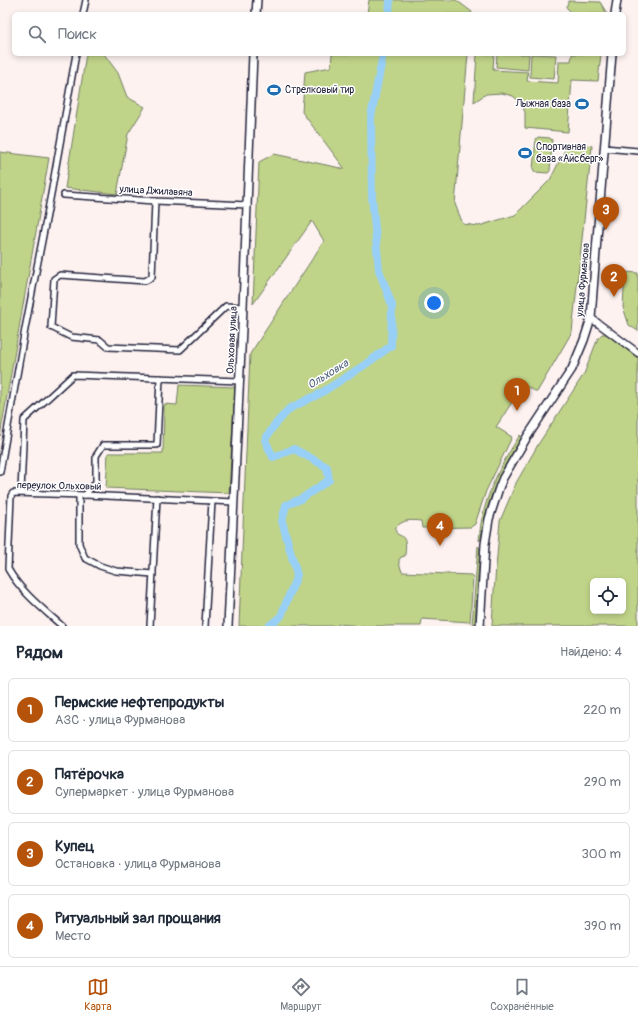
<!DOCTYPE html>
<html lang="ru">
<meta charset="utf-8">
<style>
body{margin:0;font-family:Pangolin,sans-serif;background:#f2f2f3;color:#1f2937}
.controls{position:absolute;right:12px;bottom:12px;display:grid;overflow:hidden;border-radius:6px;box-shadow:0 2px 6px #0003}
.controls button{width:36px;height:36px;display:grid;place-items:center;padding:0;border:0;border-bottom:1px solid #e0e1e3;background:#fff;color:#1f2937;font:20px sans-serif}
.you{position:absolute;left:434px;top:303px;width:14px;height:14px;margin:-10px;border:3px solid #fff;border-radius:50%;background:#1a73e8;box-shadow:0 0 0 6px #1a73e833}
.badge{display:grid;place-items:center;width:26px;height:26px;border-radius:50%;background:#b45309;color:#fff;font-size:13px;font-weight:700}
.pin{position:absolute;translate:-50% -33px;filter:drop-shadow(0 1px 2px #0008)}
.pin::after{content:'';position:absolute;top:21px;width:14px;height:12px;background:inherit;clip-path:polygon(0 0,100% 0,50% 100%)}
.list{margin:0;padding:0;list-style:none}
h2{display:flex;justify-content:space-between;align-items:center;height:52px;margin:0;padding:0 16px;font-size:17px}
h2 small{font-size:13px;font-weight:400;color:#747a83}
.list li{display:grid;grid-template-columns:26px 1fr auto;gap:12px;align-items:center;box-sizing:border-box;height:64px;margin:0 8px 8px;padding:0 8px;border:1px solid #e0e1e3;border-radius:6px}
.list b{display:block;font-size:15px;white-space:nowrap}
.list p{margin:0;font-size:13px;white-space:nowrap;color:#747a83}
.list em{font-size:13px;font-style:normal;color:#747a83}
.icon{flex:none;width:22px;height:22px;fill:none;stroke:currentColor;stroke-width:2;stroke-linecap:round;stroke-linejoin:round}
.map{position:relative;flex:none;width:638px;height:626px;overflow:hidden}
.search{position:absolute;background:#fff;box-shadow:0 2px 6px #0003;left:12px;right:12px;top:12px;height:44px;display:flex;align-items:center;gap:10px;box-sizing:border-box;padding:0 14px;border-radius:6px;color:#747a83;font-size:15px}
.sheet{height:340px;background:#fff}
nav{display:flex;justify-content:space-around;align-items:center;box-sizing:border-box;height:56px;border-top:1px solid #e0e1e3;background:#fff;font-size:11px;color:#747a83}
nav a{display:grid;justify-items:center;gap:2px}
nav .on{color:#b45309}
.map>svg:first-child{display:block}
.green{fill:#c0d489;stroke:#717b62;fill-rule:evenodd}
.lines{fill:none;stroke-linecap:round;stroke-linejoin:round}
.river{stroke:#97cff6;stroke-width:8}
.minor-casing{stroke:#22223b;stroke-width:8}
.tertiary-casing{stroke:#22223b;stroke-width:9}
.secondary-casing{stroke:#22223b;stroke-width:10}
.minor{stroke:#fff;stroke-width:5}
.tertiary{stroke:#fff;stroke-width:6}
.secondary{stroke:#fff;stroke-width:7}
.labels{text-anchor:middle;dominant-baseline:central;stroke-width:3;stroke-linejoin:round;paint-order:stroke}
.poi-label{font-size:10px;fill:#22223b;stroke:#fff;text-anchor:start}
.street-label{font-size:10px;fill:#22223b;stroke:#fff}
.water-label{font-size:11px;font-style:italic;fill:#4b5f7c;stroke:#fff}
</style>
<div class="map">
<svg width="638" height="626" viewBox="0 0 638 626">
<rect width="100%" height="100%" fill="#fdf2f0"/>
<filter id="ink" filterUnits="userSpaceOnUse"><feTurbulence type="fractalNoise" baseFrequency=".025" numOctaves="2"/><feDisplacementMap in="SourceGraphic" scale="8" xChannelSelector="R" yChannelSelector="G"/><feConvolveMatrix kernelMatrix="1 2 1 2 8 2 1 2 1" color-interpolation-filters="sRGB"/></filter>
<g filter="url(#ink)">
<g class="green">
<polygon points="369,0 456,0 472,12 471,14 367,14"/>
<polygon points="569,1 600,2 606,12 606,14 573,14 566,7"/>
<polygon points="86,54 104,54 118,73 127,97 145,107 128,134 117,194 65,188"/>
<path d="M 332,54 L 468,54 L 455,204 L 463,224 L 479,226 L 515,215 L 550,180 L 568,144 L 587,145 L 592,146 L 572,332 L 537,392 L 523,385 L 496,427 L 512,437 L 486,491 L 475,524 L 471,527 L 422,528 L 421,521 C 411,520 404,519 396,527 C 394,537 401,533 404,539 C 407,543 405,551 405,556 L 401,557 L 399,560 L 399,563 L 402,572 L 471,575 L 473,577 L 470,622 L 422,619 L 421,626 L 365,626 L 338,624 L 337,626 L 239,626 L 250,354 L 324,241 L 312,221 L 253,304 L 259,162 L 274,154 L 345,169 L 302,112 L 305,72 L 331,67 Z"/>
<polygon points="477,54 494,54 493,70 528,72 527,81 558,83 559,61 571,61 572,54 601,54 598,81 572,80 568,132 525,128 525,112 520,102 513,96 502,93 486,94 474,102"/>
<polygon points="497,54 529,54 528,70 496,67"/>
<polygon points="531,54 556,55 554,79 530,77"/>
<polygon points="538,137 550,138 552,140 550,171 548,173 535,172 533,169 536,139"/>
<polygon points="0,152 49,158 0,436"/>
<polygon points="625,272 638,273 638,331 629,325 623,307"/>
<path d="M 602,334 L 607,334 L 638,358 L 638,626 L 492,626 L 494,591 L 500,521 L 516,483 L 539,443 L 584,374 L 598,338 ZM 593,581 L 623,581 L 623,611 L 593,611 Z"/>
<polygon points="179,385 235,387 229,493 106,488 108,453 163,453 164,404 177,405"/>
<path d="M 520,435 L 521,436 L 521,439 C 500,471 486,500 481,539 L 479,541 C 480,530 481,520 484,510 C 491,483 505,458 520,435 Z"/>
<polygon points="478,546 480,548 475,622 474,624 472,625"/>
</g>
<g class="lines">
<g class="river">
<polyline points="389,14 390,0"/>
<polyline points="269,626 281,616 297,575 282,521 286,505 301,499 329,480 327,467 294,449 273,457 265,440 273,427 289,409 321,393 363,366 391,346 392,305 379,270 372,197 371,117 383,54"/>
</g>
<g class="minor-casing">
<g id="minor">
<polyline points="83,14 86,0"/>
<polyline points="604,148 638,151"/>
<polyline points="64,195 155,201 248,205"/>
<polyline points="155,201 152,277 145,281 60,275 54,279 51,327 71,337 100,340 108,347 180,350 226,306 243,307"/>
<polyline points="0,472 25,329 51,194 76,54"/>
<polyline points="21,492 24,420 73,375 240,381"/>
<polyline points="79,495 79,544 85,558 100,566 116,571 153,574"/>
<polyline points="85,495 96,482 96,456 103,445 157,445 160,378"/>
<path d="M 62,626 C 43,609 21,592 8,569 L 11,496 L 13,493 L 85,495 L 234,502"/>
<polyline points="150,626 157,498"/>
<polyline points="205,626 212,501"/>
</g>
</g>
<g class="tertiary-casing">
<polyline id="tertiary" points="591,318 638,353"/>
</g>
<g class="secondary-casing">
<g id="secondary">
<polyline points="256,14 257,0"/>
<polyline points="615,14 617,0"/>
<polyline points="228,626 243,307 253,54"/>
<polyline points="480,626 485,544 489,519 499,488 503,478 527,437 572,369 584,340 591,318 596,251 612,54"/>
</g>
</g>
<use href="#minor" class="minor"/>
<use href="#tertiary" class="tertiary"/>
<use href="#secondary" class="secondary"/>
</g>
</g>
<defs>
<g id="stadium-bare" transform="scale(1.08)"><path d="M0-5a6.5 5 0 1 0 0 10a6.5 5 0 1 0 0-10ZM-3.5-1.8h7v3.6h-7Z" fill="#1f6fb2" stroke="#fff" stroke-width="2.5" paint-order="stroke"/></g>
</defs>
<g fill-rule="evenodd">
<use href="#stadium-bare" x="274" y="90"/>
<use href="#stadium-bare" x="582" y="104"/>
<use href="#stadium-bare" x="525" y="153"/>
</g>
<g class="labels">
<g class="poi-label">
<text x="285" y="90">Стрелковый тир</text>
<text x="571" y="104" text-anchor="end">Лыжная база</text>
<text x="536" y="147">Спортивная<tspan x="536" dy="12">база «Айсберг»</tspan></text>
</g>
<g class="street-label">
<text transform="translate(156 191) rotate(3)">улица Джилавяна</text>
<text transform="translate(583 280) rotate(-85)">улица Фурманова</text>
<text transform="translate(232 340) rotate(-87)">Ольховая улица</text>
<text transform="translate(59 486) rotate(1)">переулок Ольховый</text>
</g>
<g class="water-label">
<text transform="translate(328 374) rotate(-32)">Ольховка</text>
</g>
</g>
</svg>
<div class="controls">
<button><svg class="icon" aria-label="locate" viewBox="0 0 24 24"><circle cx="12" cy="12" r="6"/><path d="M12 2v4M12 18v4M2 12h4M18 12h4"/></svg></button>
</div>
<div class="you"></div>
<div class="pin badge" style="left:517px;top:411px">1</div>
<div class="pin badge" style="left:614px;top:297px">2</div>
<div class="pin badge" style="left:606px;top:230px">3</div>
<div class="pin badge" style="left:440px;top:546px">4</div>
<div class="search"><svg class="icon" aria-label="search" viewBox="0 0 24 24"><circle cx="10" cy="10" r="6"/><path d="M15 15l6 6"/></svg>Поиск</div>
</div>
<section class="sheet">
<h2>Рядом<small>Найдено: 4</small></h2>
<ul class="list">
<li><span class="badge">1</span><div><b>Пермские нефтепродукты</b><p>АЗС · улица Фурманова</p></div><em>220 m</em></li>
<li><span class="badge">2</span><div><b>Пятёрочка</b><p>Супермаркет · улица Фурманова</p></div><em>290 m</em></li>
<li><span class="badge">3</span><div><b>Купец</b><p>Остановка · улица Фурманова</p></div><em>300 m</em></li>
<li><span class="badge">4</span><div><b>Ритуальный зал прощания</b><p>Место</p></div><em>390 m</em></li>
</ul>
</section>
<nav>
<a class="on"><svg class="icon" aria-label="map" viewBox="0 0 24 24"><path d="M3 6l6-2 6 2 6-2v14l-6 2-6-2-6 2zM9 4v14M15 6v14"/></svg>Карта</a>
<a><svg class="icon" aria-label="directions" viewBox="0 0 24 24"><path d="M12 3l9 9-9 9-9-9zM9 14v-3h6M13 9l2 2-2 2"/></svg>Маршрут</a>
<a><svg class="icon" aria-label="saved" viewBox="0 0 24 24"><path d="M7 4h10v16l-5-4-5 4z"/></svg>Сохранённые</a>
</nav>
